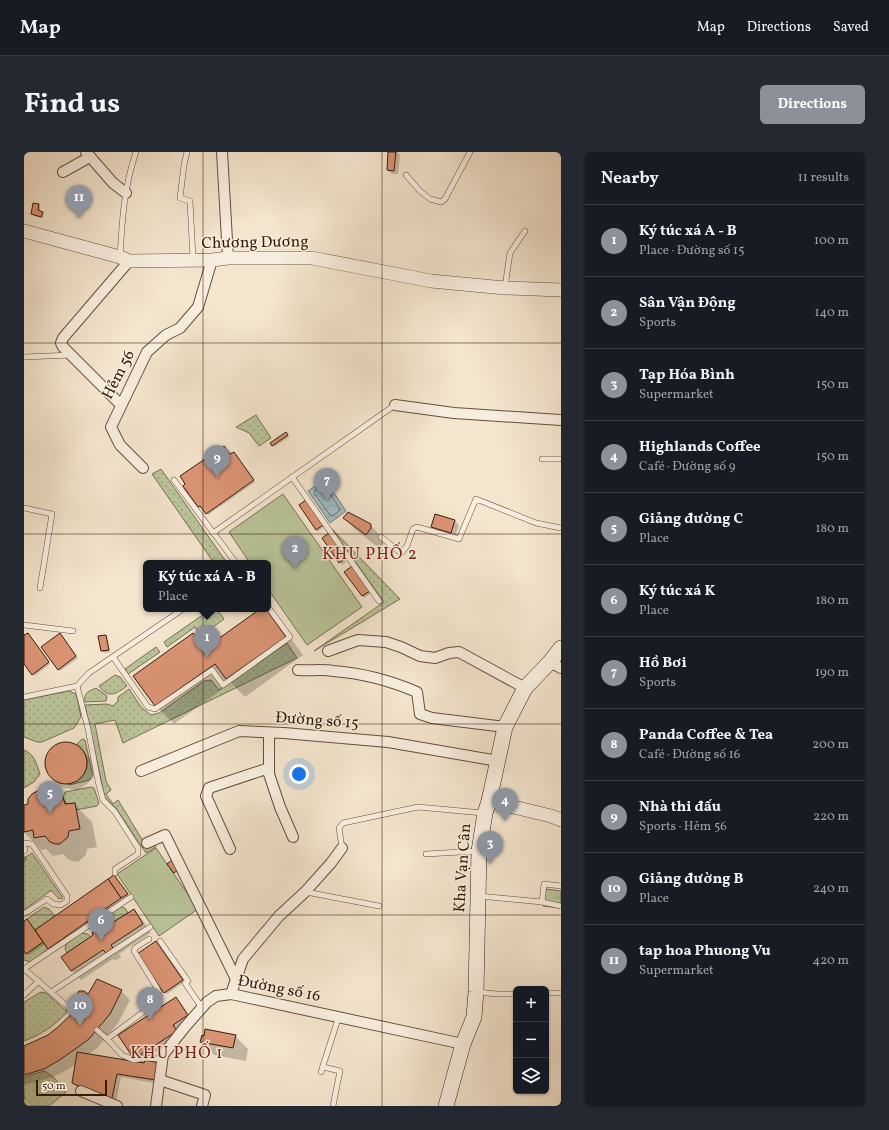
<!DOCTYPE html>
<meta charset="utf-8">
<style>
body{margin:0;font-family:Vollkorn,serif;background:#242831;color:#f1f3f6}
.controls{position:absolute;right:12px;bottom:12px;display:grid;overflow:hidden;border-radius:6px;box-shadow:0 1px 3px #0004}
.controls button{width:36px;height:36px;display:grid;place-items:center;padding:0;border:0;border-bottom:1px solid #363941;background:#171b24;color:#f1f3f6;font:20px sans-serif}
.scale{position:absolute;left:12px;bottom:10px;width:71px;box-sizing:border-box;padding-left:4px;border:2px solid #351c0c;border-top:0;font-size:11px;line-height:14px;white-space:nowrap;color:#351c0c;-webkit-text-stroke:3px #f8eedf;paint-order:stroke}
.you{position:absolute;left:275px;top:622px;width:14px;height:14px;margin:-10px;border:3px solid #fff;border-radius:50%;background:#1a73e8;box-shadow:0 0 0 6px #1a73e833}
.badge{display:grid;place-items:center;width:26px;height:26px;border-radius:50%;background:#8c9099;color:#fff;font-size:13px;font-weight:700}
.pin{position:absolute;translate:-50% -33px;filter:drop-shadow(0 1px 2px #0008)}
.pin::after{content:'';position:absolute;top:21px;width:14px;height:12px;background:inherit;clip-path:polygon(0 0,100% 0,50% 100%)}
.popup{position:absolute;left:119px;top:408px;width:128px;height:52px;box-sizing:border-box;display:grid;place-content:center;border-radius:6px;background:#171b24;filter:drop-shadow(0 1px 3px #0005);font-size:13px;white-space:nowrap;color:#9ea1a6}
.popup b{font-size:15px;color:#f1f3f6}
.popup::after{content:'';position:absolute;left:50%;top:100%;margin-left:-8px;border:8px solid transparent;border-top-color:#171b24}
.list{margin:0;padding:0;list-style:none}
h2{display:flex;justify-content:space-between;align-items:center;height:52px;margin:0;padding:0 16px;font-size:17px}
h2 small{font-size:13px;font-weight:400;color:#9ea1a6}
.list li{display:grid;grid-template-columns:26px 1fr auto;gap:12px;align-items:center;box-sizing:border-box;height:72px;padding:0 16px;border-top:1px solid #363941}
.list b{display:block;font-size:15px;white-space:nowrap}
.list p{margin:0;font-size:13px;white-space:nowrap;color:#9ea1a6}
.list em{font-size:13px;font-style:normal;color:#9ea1a6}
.icon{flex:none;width:22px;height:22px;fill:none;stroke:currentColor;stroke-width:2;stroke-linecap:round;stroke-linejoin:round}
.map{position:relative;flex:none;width:537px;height:954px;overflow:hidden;border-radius:6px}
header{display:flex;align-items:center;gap:24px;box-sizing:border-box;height:56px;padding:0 20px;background:#171b24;border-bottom:1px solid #363941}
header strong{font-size:19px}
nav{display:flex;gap:22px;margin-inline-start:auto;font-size:14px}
.intro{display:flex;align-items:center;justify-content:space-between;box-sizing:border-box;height:96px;padding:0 24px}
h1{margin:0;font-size:28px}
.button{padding:10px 18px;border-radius:6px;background:#8c9099;color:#fff;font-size:14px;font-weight:700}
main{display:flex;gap:24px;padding:0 24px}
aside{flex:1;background:#171b24;border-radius:6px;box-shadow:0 1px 3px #0004}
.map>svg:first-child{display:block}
.grass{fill:url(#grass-dots);stroke:#787053}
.park{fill:url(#park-tufts);stroke:#787053}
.pitch{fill:#bac59a;stroke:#787053}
.water{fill:url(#water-waves);stroke:#767c7a}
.shadow{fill:#0003}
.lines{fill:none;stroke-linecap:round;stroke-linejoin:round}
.shore{stroke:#6c6c68;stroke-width:1}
.building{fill:#db9474;stroke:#351c0c}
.service-casing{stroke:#654e3c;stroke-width:6}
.minor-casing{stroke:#654e3c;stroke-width:12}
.tertiary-casing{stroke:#654e3c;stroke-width:14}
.secondary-casing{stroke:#351c0c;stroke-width:16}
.service{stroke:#f8eedf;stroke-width:5}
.minor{stroke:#f8eedf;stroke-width:10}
.tertiary{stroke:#f8eedf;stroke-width:13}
.secondary{stroke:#f8eedf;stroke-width:15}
.grid{fill:none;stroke:#351c0c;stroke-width:1;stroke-opacity:0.55}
.labels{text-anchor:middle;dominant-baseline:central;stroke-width:3;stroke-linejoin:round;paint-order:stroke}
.street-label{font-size:16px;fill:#351c0c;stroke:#f8eedf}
.neighbourhood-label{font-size:17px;letter-spacing:1px;fill:#7a1f14;stroke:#f8eedf}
</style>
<header>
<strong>Map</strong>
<nav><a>Map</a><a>Directions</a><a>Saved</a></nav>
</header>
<div class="intro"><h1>Find us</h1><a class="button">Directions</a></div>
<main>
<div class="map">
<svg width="537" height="954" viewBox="0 0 537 954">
<defs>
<pattern id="grass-dots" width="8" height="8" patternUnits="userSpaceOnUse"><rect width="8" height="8" fill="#bac59a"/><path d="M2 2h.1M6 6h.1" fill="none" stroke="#a0a984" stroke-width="1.8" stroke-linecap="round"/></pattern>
<pattern id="park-tufts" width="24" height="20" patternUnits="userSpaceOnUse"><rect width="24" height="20" fill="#bac59a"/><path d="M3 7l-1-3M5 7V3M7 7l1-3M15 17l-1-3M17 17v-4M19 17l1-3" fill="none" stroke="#a0a984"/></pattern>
<pattern id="water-waves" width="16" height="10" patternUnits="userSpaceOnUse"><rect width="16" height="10" fill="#a2bcc3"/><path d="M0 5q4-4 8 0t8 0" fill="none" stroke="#8ca1a6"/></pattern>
</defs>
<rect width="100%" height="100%" fill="#f4e5ce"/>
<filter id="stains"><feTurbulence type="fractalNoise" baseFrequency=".005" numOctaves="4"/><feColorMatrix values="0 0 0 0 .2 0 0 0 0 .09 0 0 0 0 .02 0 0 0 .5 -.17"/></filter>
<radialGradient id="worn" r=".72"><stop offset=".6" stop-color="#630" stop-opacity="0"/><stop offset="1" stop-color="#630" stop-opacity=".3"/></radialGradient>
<g class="grass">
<polygon points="232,263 247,286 235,294 225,281 212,275"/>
<polygon points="137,317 203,411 190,411 128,322"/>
<polygon points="308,377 376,447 290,499 360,450"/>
<polygon points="187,457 193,457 200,467 177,484 171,475 143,495 140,490"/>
<polygon points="263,491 273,506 99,591 91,568 71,572 82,629 87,638 82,642 89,652 94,648 122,694 130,691 132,695 122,701 92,656 81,646 61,553 83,552 89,554 94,549 94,545 105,537 117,555 127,563 135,561 180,529 187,528 195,538"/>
<polygon points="132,495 136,500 104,522 101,517"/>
<path d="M 91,523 L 96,525 L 103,534 C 92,542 84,547 75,534 Z"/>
<path d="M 72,536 L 83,544 L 82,549 L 61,550 C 59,541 65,539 72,536 Z"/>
<polygon points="45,539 52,542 57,565 50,576 18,590 13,590 0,585 0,548"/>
<path d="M 58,587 L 61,588 L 69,624 L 66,628 L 45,633 L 44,632 C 65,627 70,605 53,592 Z"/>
<path d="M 0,598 C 11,603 12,611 16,622 L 10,630 L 0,636 Z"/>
<polygon points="67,635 70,636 75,651 73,654 52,658 51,651 41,652 39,645 41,640"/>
<polygon points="8,701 39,746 35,747 28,739 26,739 0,758 0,706"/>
<polygon points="20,755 25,757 31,764 11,778 3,767"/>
<polygon points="96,755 101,756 104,761 79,777 77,774 78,767"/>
<polygon points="57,781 64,782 67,785 43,801 41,797 42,792"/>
<polygon points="19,790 24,797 6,810 0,808 0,799 2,802"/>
<path d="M 17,840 L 22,841 L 43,860 C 32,873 16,883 0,889 L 0,850 Z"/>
<path d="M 20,919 C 27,922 38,933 42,940 L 25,954 L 0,954 L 0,925 Z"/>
</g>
<polygon class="park" points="522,737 537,739 537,756 519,754"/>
<g class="pitch">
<polygon points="259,342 338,455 283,493 244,437 244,411 226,411 205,380"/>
<polygon points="132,696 174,757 135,784 93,722"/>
</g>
<polygon class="water" points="301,327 322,359 306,371 284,339"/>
<g class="shadow">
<polygon points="365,0 373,0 376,3 374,22 368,22 364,18"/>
<polygon points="15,53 16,55 16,60 20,62 19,66 10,64 8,62"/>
<polygon points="264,283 265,285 250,295 249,293"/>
<polygon points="206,303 211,303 231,330 184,363 178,355 176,356 174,354"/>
<polygon points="282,350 300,375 294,379 292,377"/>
<polygon points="412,363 431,369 435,373 431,385 412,379 408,375"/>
<polygon points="320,366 346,373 359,386 360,390 355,396 333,379"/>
<polygon points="307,385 323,409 318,413 299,387"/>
<polygon points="328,415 347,441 340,446 322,420"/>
<polygon points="238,457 242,457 258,474 279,503 221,545 207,531 150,572 132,554 169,483 183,496"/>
<polygon points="5,484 26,512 10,524 0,510 0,485"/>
<polygon points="37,484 54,506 36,519 35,517"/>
<polygon points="82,484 83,486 86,500 80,501 78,499"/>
<polygon points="42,590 52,593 67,607 69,612 69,622 64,631 56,637 51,638 38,635 25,622 22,614 21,609 25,599 28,595 37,591"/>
<polygon points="23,642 30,648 39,646 45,653 50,652 68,670 73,695 63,697 62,703 54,710 45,708 39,702 29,704 22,697 17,698 0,680 0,654 5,653"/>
<polygon points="0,703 4,708 0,711"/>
<polygon points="90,724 105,744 27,798 21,792 5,803 3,802 0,797 0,770 11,779"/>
<polygon points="109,758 118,767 127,781 95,802 97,805 91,809 89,807 57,828 48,819 39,805"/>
<polygon points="133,792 160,830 143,842 141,840"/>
<polygon points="97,839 106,848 94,871 74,895 64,903 121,913 136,932 97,925 92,950 77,946 53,935 49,931 52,912 43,918 29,925 0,933 0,894 24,884 46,866 64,844"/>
<polygon points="152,846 168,868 156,883 115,911 111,907"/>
<polygon points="211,884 224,897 222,909 190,903 177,890 181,885"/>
<polygon points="0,938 2,947 0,947"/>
</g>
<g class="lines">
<polygon class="shore" points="298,334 301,334 316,357 315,359 308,364 306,363 290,341 291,339"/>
</g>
<g class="building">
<polygon points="364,0 372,0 370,19 363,18"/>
<polygon points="9,51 15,52 14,58 19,60 17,65 7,62"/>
<polygon points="262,280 264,283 248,294 246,291"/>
<polygon points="200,294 206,302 210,300 230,328 182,362 176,354 174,355 159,334 161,332 156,324"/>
<polygon points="282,348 299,373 292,378 275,353"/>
<polygon points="324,360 347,372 347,376 342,383 319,366"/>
<polygon points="411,362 431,368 427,381 407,375"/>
<polygon points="305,381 322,406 315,411 298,386"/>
<polygon points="328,414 346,439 338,444 320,420"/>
<polygon points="236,457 242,457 262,485 202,527 191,512 131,554 109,524 169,481 180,497"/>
<polygon points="4,481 25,510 8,523 0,512 0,483"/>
<polygon points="36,481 52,504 34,518 17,495"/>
<polygon points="82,483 85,498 77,499 74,484"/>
<circle cx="42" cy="611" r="21"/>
<polygon points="15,638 20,638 24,641 28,647 39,645 41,652 51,651 56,677 45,679 44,685 36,692 31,692 26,690 21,684 10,686 9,678 0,680 0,653 4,652 4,647 8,642"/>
<polygon points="148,708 155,717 150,721 143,712"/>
<polygon points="90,723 104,742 97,746 84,727"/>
<polygon points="84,727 97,746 24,797 11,778"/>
<polygon points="110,757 119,772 87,793 89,796 82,801 79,798 47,819 37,805 69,783 68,781 76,776 77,778"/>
<polygon points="3,767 19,790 2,802 0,799 0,769"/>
<polygon points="132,789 159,828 140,841 113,802"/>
<polygon points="73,827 98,838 86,862 65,887 50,898 34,909 20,917 0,923 0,894 24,883 34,875 53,857 58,849 54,845 53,842 55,839 60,839 64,842"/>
<polygon points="152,845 164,863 149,873 153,879 110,907 94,883"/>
<polygon points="181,877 212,883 209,896 176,890 178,883 180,884"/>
<polygon points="53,900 120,911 121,908 135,911 132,928 93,922 88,946 72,942 48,931"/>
</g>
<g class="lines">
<g class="service-casing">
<g id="service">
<polyline points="163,0 160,13 156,46 166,49 169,107"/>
<polyline points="382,23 396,39 406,47 417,50 421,47 446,0"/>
<path d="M 96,105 C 98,69 100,35 112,0"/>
<polyline points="481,135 486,101 501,79"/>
<polyline points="0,205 47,203"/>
<polyline points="518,307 537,307"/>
<polyline points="268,325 355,449"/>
<polyline points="150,328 212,411"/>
<polyline points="0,356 28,362 16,436"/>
<polyline points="189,381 371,253"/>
<polyline points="357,385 377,401 383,394 389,377 393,375 435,387 452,347 512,371 537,376"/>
<polyline points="0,473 49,479"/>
<polyline points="89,505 124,555 131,557 188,518 199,533 266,485 244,455"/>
<polyline points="53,534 64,577 74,629 79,648 91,660 114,696 114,702 91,717 91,721"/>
<polyline points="0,545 53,534 65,521 159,457"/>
<polyline points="0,691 8,692 43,744 43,749 37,753 29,752 23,747 0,762"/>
<polyline points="0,695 1,698 0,699"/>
<polyline points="318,696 315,676 319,671 394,655 459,661"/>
<polyline points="402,702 454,699"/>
<polyline points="282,740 355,754"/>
<polyline points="455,744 518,750 520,732 537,734"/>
<polyline points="518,750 537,754"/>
<polyline points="136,789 164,829 161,831 178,856"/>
<polyline points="0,817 107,745"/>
<polyline points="0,817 50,860"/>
<polyline points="27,840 126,775"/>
<polyline points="453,840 473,842 492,842"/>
<polyline points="522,841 537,841"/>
<polyline points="0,843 15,829"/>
<path d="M 73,878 L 83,887 L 130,852 C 136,846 137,843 133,836 L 110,799 L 111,796 L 125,787"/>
<polyline points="83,887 98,903 110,908 121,906 136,907 138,904"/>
<polyline points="299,915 316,919 309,954"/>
<polyline points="297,920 315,864"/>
</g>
</g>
<g class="minor-casing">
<g id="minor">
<polyline points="62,0 89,31 102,41"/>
<polyline points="198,0 204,106"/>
<polyline points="39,20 66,5"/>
<polyline points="97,253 39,195 37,191 39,186 105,109"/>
<polyline points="371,253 430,261 537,268"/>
<polyline points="119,316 96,293 87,275 123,200 142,183 156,176 174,155 188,108"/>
<polyline points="304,499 334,488 362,490 377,495 396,504 411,506 425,501 435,500 501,536"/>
<polyline points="526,510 537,516"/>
<path d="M 274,518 C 286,519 298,517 309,519 C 338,521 367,529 393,540 L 396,562 L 408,566 L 481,575"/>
<polyline points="245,581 245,622 256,655 269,685"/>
<polyline points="117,619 215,579 260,581 364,590 474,609"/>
<polyline points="123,691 141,683 212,827"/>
<polyline points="206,697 182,644 185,636 245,616"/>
<polyline points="207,842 219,807 255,764 281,740 307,711 318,696"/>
<polyline points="136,928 181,943 178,954"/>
<polyline points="57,939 93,954"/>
<polyline points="132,954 139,903 161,875 183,850 192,844 207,842 439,892"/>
</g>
</g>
<g class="tertiary-casing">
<g id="tertiary">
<polyline points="0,79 96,105 105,109 188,108 204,106 288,106 407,129 481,136 537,138"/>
<polyline points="465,649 527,664 537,668"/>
</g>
</g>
<g class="secondary-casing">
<polyline id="secondary" points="422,954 439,892 450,865 452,840 455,699 461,661 465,649 481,575 501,536 526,510 537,496"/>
</g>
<use href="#service" class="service"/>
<use href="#minor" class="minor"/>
<use href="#tertiary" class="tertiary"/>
<use href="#secondary" class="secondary"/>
</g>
<path class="grid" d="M 179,0 L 179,954M 358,0 L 358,954M 0,191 L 537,191M 0,382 L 537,382M 0,572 L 537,572M 0,763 L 537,763"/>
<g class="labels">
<g class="street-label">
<text transform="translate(231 91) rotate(-1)">Chương Dương</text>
<text transform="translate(95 223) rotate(-63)">Hẻm 56</text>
<text transform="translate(293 569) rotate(4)">Đường số 15</text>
<text transform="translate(439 716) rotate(-86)">Kha Vạn Cân</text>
<text transform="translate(255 837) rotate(11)">Đường số 16</text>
</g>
<g class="neighbourhood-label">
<text x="346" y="402">KHU PHỐ 2</text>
<text x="153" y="901">KHU PHỐ 1</text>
</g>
</g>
<rect width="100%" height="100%" filter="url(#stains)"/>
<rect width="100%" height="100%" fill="url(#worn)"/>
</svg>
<div class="controls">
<button>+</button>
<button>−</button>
<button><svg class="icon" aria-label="layers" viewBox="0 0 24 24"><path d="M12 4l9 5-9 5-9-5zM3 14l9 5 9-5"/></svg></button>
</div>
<div class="scale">50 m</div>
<div class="you"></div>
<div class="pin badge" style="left:183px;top:506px">1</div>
<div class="popup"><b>Ký túc xá A - B</b>Place</div>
<div class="pin badge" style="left:271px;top:417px">2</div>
<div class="pin badge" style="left:466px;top:712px">3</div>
<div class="pin badge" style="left:481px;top:669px">4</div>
<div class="pin badge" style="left:26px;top:662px">5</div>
<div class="pin badge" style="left:77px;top:789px">6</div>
<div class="pin badge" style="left:303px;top:349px">7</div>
<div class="pin badge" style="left:126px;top:868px">8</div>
<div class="pin badge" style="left:193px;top:326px">9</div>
<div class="pin badge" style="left:56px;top:874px">10</div>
<div class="pin badge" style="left:55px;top:66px">11</div>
</div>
<aside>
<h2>Nearby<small>11 results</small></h2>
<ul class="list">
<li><span class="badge">1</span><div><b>Ký túc xá A - B</b><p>Place · Đường số 15</p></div><em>100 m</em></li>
<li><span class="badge">2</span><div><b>Sân Vận Động</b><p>Sports</p></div><em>140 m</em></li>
<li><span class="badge">3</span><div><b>Tạp Hóa Bình</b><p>Supermarket</p></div><em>150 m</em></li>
<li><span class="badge">4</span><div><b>Highlands Coffee</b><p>Café · Đường số 9</p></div><em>150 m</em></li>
<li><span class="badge">5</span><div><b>Giảng đường C</b><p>Place</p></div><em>180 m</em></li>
<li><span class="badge">6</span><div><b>Ký túc xá K</b><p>Place</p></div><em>180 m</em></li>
<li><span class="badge">7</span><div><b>Hồ Bơi</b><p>Sports</p></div><em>190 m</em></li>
<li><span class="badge">8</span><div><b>Panda Coffee &amp; Tea</b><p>Café · Đường số 16</p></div><em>200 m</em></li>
<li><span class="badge">9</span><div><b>Nhà thi đấu</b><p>Sports · Hẻm 56</p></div><em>220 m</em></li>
<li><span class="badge">10</span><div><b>Giảng đường B</b><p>Place</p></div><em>240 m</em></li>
<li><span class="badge">11</span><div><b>tap hoa Phuong Vu</b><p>Supermarket</p></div><em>420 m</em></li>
</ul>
</aside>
</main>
